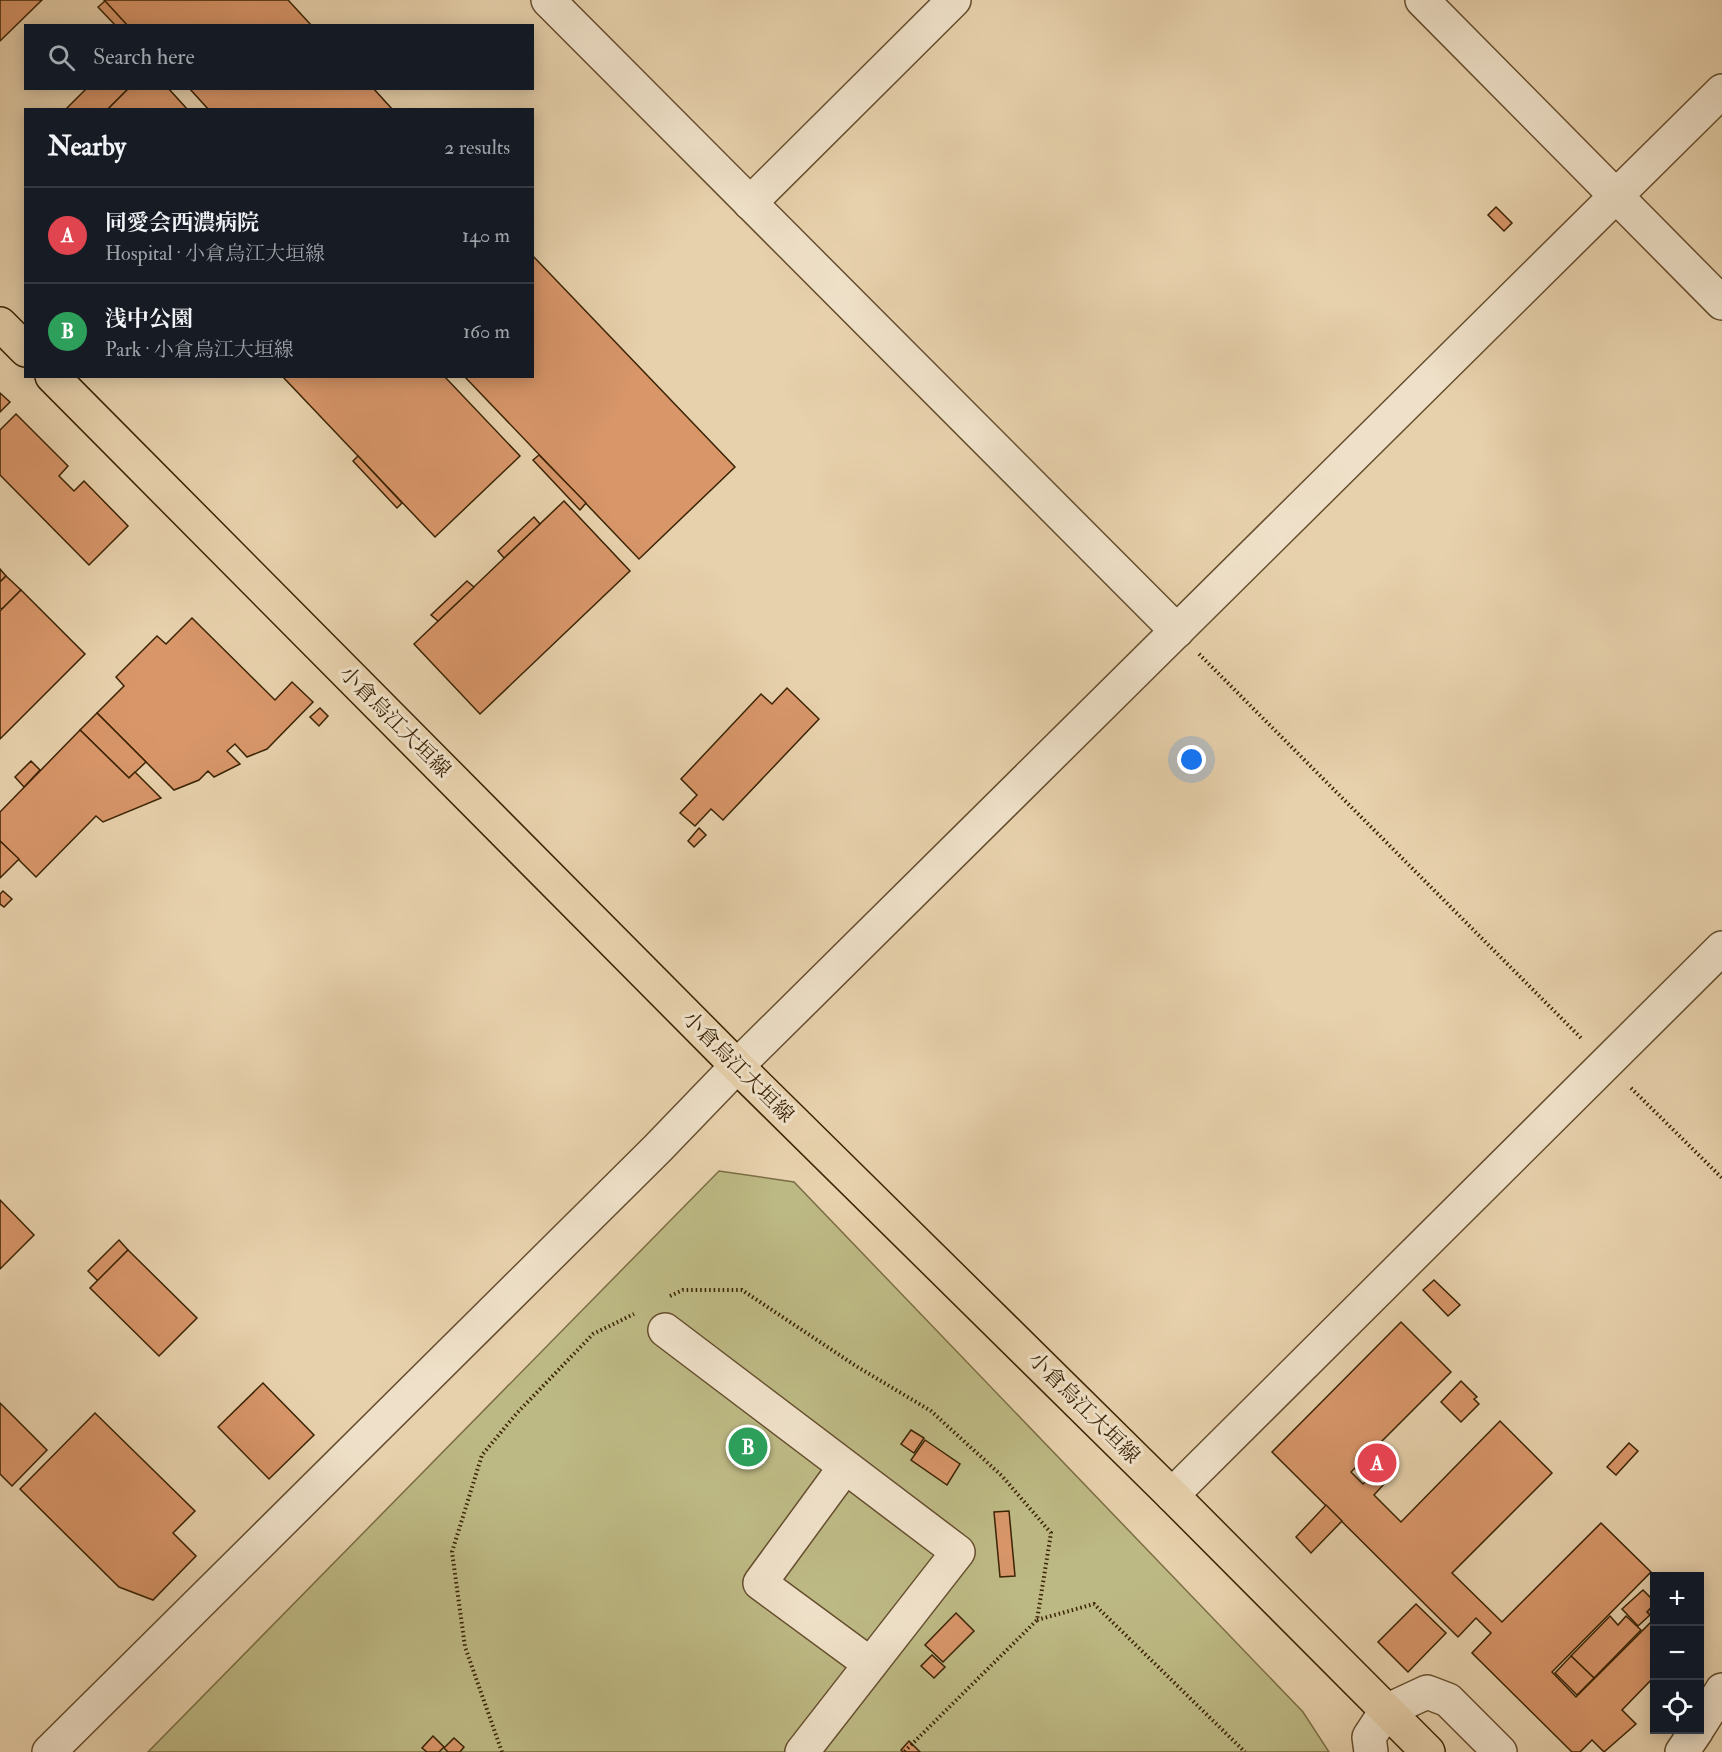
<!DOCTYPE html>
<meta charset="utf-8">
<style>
body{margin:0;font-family:"IM FELL Double Pica","Noto Serif JP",serif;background:#242831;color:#f1f3f6}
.controls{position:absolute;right:18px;bottom:18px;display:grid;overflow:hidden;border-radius:0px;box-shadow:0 3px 15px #0003}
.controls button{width:54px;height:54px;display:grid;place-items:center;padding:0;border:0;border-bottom:2px solid #363941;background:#171b24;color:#f1f3f6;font:30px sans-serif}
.you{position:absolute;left:1192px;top:760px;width:21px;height:21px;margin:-15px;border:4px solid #fff;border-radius:50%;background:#1a73e8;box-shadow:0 0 0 9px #1a73e833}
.badge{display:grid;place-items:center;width:39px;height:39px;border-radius:50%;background:#c59692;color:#fff;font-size:20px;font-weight:700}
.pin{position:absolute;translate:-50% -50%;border:3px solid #fff;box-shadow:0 2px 6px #0006}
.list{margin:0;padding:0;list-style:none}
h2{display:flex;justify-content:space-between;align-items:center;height:78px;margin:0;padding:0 24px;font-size:26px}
h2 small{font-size:20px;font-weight:400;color:#9ea1a6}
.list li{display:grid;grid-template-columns:39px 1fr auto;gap:18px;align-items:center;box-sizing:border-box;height:96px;padding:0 24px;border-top:2px solid #363941}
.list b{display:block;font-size:22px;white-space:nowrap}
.list p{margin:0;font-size:20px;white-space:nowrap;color:#9ea1a6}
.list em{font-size:20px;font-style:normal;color:#9ea1a6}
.icon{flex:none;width:33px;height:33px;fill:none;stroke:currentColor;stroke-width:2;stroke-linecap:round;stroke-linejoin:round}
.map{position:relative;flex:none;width:1722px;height:1752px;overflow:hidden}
.search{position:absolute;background:#171b24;box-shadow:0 3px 15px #0003;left:24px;top:24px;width:510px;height:66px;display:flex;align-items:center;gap:15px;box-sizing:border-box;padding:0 21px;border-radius:0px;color:#9ea1a6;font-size:22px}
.panel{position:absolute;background:#171b24;box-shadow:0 3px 15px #0003;left:24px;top:108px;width:510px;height:270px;border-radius:0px}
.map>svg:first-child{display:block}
.green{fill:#bdb984;stroke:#7c6e44;stroke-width:1.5}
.building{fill:#d89669;stroke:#3b2304;stroke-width:1.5}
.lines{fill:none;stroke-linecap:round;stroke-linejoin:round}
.minor-casing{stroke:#664e2e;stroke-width:36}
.major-casing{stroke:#3b2304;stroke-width:36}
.path{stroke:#3b2304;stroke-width:4;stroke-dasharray:1.5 3;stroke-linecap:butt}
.minor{stroke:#efe1c9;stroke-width:33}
.major{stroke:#e7d1ac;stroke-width:33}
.labels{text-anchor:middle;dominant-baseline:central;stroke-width:6;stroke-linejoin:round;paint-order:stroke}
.street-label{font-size:21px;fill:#3b2304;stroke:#efe1c9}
</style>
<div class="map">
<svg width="1722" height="1752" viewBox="0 0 1722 1752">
<rect width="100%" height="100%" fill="#e7d1ac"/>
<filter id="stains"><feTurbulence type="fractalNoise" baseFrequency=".00333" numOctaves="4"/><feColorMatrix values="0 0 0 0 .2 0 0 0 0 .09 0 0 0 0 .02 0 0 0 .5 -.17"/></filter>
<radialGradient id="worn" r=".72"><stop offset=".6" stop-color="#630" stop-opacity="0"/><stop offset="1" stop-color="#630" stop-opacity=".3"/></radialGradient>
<polygon class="green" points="719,1171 794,1182 1303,1712 1329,1752 148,1752"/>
<g class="building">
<polygon points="0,0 42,0 0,41"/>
<polygon points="104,0 288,0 312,26 128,26"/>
<polygon points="105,1 128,26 116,26 98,7"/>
<polygon points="87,88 129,88 107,110 65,110"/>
<polygon points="129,88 168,88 188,110 107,110"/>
<polygon points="189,88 373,88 393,110 209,110"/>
<polygon points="1496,207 1512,223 1504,231 1488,215"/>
<polygon points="532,255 735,467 639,559 464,376 532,376"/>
<polygon points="282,376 444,376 520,456 435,537"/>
<polygon points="0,393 10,402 0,412"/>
<polygon points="16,414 68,466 59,476 74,491 84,481 128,526 89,565 0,475 0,430"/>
<polygon points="539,455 586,503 580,510 533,460"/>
<polygon points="358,456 402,503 397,508 353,461"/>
<polygon points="564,501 630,571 480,714 414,644"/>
<polygon points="534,517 540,524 504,558 498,551"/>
<polygon points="0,569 6,576 0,582"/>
<polygon points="6,576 21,590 2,609 0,608 0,582"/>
<polygon points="467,581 474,587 438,621 431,615"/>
<polygon points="21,590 85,654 0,739 0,611"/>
<polygon points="192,618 275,700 292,682 313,702 267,749 247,757 235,744 227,751 240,764 214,777 208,771 199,780 174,790 97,713 124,686 116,677 157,636 166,644"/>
<polygon points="787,688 819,719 723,820 711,809 695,826 680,813 697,795 681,779 761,694 772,704"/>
<polygon points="320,708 328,716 319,726 310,717"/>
<polygon points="97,713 146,762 129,778 80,730"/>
<polygon points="80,730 129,778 135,772 161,798 103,822 96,816 36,877 0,841 0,812"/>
<polygon points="31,761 40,770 24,787 15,777"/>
<polygon points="699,828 706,835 694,847 688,841"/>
<polygon points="0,841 19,859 0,878"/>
<polygon points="3,891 12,899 4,907 0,904 0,894"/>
<polygon points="0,1200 34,1235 0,1269"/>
<polygon points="119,1240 128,1250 98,1281 88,1271"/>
<polygon points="128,1250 197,1318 159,1356 90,1288"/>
<polygon points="1434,1280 1460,1305 1448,1316 1423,1290"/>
<polygon points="1401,1322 1451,1372 1351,1472 1363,1484 1375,1472 1385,1483 1374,1495 1401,1522 1500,1421 1552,1473 1452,1573 1502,1622 1601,1523 1651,1572 1552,1672 1576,1697 1654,1619 1647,1612 1654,1604 1654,1677 1622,1710 1636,1724 1604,1752 1592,1740 1580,1752 1572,1752 1472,1653 1491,1633 1476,1618 1458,1637 1272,1452"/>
<polygon points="1461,1381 1477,1397 1474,1399 1479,1404 1461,1422 1441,1402"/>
<polygon points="263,1383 314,1435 269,1479 218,1427"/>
<polygon points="0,1403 47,1450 12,1486 0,1474"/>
<polygon points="95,1413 195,1511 173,1533 196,1556 153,1600 119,1587 20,1489"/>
<polygon points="911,1430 924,1438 914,1453 901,1444"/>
<polygon points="925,1440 960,1464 947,1485 911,1460"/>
<polygon points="1629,1443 1638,1451 1616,1475 1607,1467"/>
<polygon points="1326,1505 1342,1521 1311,1553 1296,1537"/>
<polygon points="1009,1511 1015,1576 1000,1577 994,1512"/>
<polygon points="1643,1590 1654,1601 1654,1604 1647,1612 1650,1615 1638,1626 1622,1609"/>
<polygon points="1416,1604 1446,1633 1408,1672 1378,1642"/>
<polygon points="956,1613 974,1631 943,1662 925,1645"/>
<polygon points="1610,1616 1618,1625 1626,1616 1641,1630 1594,1678 1571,1656"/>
<polygon points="932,1655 945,1667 934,1678 921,1666"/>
<polygon points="1571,1656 1594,1678 1577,1695 1555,1673"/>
<polygon points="433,1736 444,1747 439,1752 427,1752 422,1748"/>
<polygon points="454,1738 464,1747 460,1752 448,1752 444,1748"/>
<polygon points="909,1741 920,1752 903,1752 901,1750"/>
</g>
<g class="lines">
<g class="minor-casing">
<g id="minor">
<polyline points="548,0 1177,631"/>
<polyline points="1422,0 1722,303"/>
<polyline points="750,203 954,0"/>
<polyline points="665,1330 958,1552 802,1752"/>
<polyline points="845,1467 760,1583 870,1664"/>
<polyline points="1172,1495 1722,948"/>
<polyline points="1700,1725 1722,1690"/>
<polyline points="49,1752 657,1149 737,1066 1722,91"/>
<polyline points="1371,1752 1369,1737 1386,1711 1427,1692 1448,1700 1500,1752"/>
<polyline points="1682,1752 1697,1730"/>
</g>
</g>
<g class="major-casing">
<g id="major">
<polyline points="0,324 26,350"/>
<polyline points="52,376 737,1066 1172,1495 1428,1752"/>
</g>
</g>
<g class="path">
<polyline points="1199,654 1583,1040"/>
<polyline points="1631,1088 1722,1178"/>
<polyline points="670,1296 683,1290 742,1290 856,1366 931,1411 1002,1476 1051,1533 1037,1620 904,1752"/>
<polyline points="1037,1620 1094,1604 1245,1752"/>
<polyline points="502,1752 465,1647 452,1552 482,1455 517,1413 593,1334 634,1314"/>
</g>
<use href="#minor" class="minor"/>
<use href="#major" class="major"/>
</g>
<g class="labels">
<g class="street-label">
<text transform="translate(395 722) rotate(45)">小倉烏江大垣線</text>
<text transform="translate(738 1067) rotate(45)">小倉烏江大垣線</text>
<text transform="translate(1084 1408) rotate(45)">小倉烏江大垣線</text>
</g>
</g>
<rect width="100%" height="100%" filter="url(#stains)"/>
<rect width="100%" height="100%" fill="url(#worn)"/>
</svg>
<div class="controls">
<button>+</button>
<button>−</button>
<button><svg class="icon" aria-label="locate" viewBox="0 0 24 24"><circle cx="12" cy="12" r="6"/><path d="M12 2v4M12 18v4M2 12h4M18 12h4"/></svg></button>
</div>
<div class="you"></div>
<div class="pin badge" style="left:1377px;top:1463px;background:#e0444e">A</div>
<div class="pin badge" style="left:748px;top:1447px;background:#2e9e5b">B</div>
<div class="search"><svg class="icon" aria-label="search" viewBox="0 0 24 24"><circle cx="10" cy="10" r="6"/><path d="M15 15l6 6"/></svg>Search here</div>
<section class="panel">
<h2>Nearby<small>2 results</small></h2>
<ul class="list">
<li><span class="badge" style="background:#e0444e">A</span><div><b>同愛会西濃病院</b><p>Hospital · 小倉烏江大垣線</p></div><em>140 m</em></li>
<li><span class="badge" style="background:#2e9e5b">B</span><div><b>浅中公園</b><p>Park · 小倉烏江大垣線</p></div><em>160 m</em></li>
</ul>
</section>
</div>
